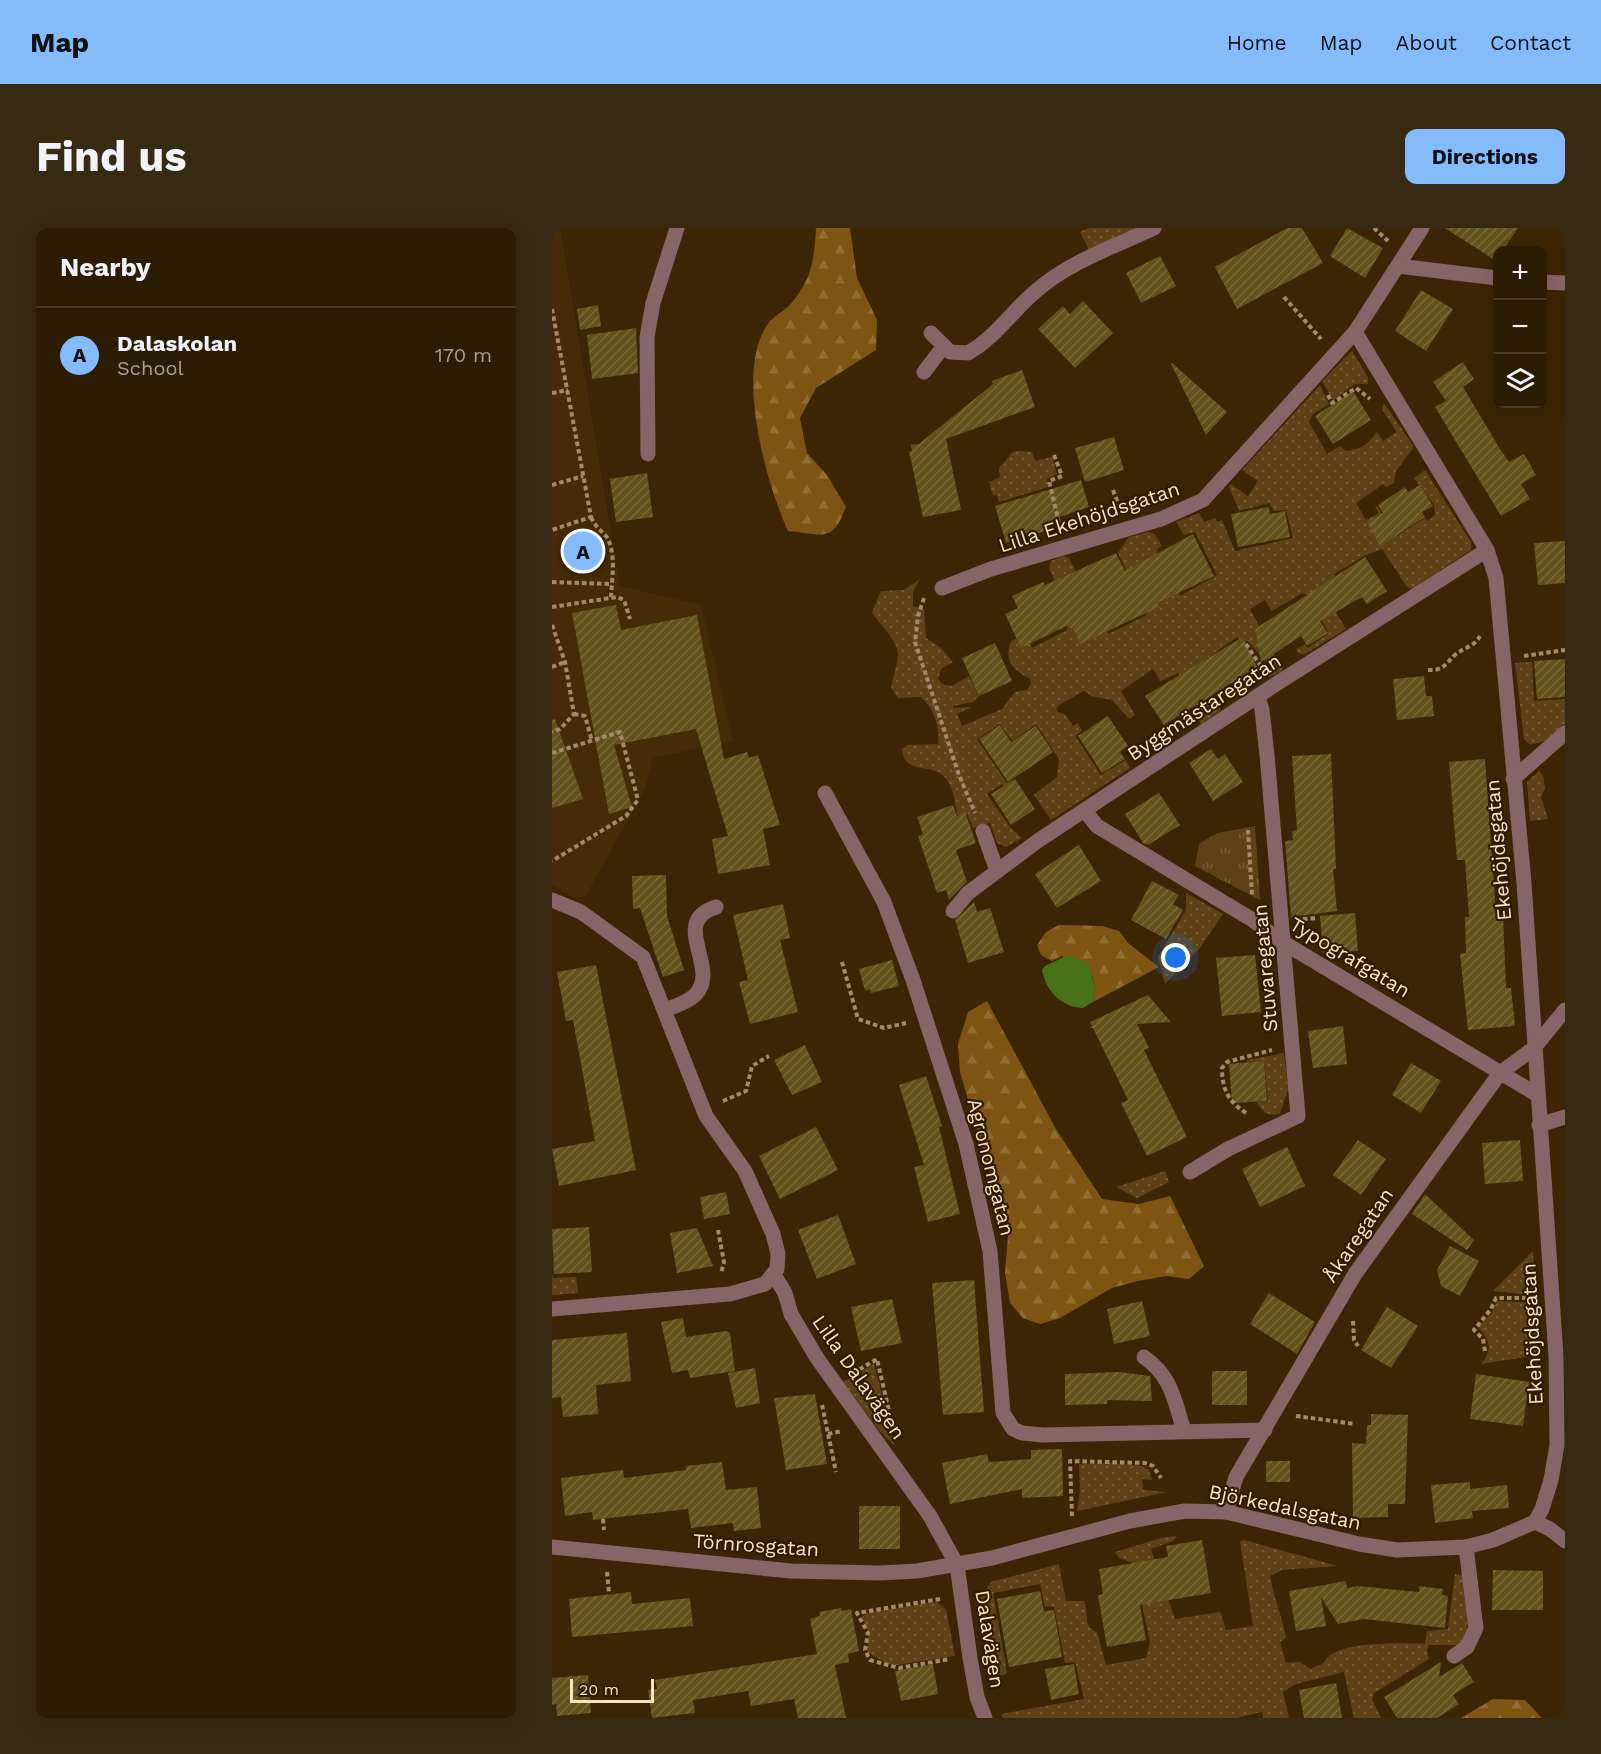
<!DOCTYPE html>
<meta charset="utf-8">
<style>
body{margin:0;font-family:"Work Sans",sans-serif;background:#382913;color:#f1f3f6}
.controls{position:absolute;right:18px;top:18px;display:grid;overflow:hidden;border-radius:12px;box-shadow:0 6px 24px #0002}
.controls button{width:54px;height:54px;display:grid;place-items:center;padding:0;border:0;border-bottom:2px solid #483a26;background:#2c1c04;color:#f1f3f6;font:30px sans-serif}
.scale{position:absolute;left:18px;bottom:15px;width:84px;box-sizing:border-box;padding-left:6px;border:3px solid #f9e1c4;border-top:0;font-size:16px;line-height:21px;white-space:nowrap;color:#f9e1c4;-webkit-text-stroke:4px #311b00;paint-order:stroke}
.you{position:absolute;left:624px;top:730px;width:21px;height:21px;margin:-15px;border:4px solid #fff;border-radius:50%;background:#1a73e8;box-shadow:0 0 0 9px #1a73e833}
.badge{display:grid;place-items:center;width:39px;height:39px;border-radius:50%;background:#84bcfb;color:#111;font-size:20px;font-weight:700}
.pin{position:absolute;translate:-50% -50%;border:3px solid #fff;box-shadow:0 2px 6px #0006}
.list{margin:0;padding:0;list-style:none}
h2{display:flex;justify-content:space-between;align-items:center;height:78px;margin:0;padding:0 24px;font-size:26px}
h2 small{font-size:20px;font-weight:400;color:#a6a19a}
.list li{display:grid;grid-template-columns:39px 1fr auto;gap:18px;align-items:center;box-sizing:border-box;height:96px;padding:0 24px;border-top:2px solid #483a26}
.list b{display:block;font-size:22px;white-space:nowrap}
.list p{margin:0;font-size:20px;white-space:nowrap;color:#a6a19a}
.list em{font-size:20px;font-style:normal;color:#a6a19a}
.icon{flex:none;width:33px;height:33px;fill:none;stroke:currentColor;stroke-width:2;stroke-linecap:round;stroke-linejoin:round}
.map{position:relative;flex:none;width:1013px;height:1490px;overflow:hidden;border-radius:12px}
header{display:flex;align-items:center;gap:36px;box-sizing:border-box;height:84px;padding:0 30px;background:#84bcfb;color:#111}
header strong{font-size:28px}
nav{display:flex;gap:33px;margin-inline-start:auto;font-size:21px}
.intro{display:flex;align-items:center;justify-content:space-between;box-sizing:border-box;height:144px;padding:0 36px}
h1{margin:0;font-size:42px}
.button{padding:15px 27px;border-radius:12px;background:#84bcfb;color:#111;font-size:21px;font-weight:700}
main{display:flex;gap:36px;padding:0 36px}
aside{flex:1;background:#2c1c04;border-radius:12px;box-shadow:0 6px 24px #0002}
.map>svg:first-child{display:block}
.built{fill:#452c06}
.grass{fill:url(#grass-dots)}
.forest{fill:url(#forest-firs)}
.park{fill:url(#park-tufts)}
.water{fill:#467118}
.building{fill:url(#building-hatch)}
.lines{fill:none;stroke-linecap:round;stroke-linejoin:round}
.path{stroke:#a28b6d;stroke-width:4;stroke-dasharray:4.5 3;stroke-linecap:butt}
.minor{stroke:#866568;stroke-width:15}
.labels{text-anchor:middle;dominant-baseline:central;stroke-width:4.5;stroke-linejoin:round;paint-order:stroke}
.street-label{font-size:20px;fill:#f9e1c4;stroke:#311b00}
</style>
<header>
<strong>Map</strong>
<nav><a>Home</a><a>Map</a><a>About</a><a>Contact</a></nav>
</header>
<div class="intro"><h1>Find us</h1><a class="button">Directions</a></div>
<main>
<aside>
<h2>Nearby<small></small></h2>
<ul class="list">
<li><span class="badge">A</span><div><b>Dalaskolan</b><p>School</p></div><em>170 m</em></li>
</ul>
</aside>
<div class="map">
<svg width="1013" height="1490" viewBox="0 0 1013 1490">
<defs>
<pattern id="grass-dots" width="8" height="8" patternUnits="userSpaceOnUse" patternTransform="scale(1.5)"><rect width="8" height="8" fill="#5e4116"/><path d="M2 2h.1M6 6h.1" fill="none" stroke="#765c36" stroke-width="1.8" stroke-linecap="round"/></pattern>
<pattern id="forest-firs" width="22" height="20" patternUnits="userSpaceOnUse" patternTransform="scale(1.5)"><rect width="22" height="20" fill="#7e5412"/><path d="M5 1l3.5 6h-7zM16 11l3.5 6h-7z" fill="#916c33"/></pattern>
<pattern id="park-tufts" width="24" height="20" patternUnits="userSpaceOnUse" patternTransform="scale(1.5)"><rect width="24" height="20" fill="#5e4116"/><path d="M3 7l-1-3M5 7V3M7 7l1-3M15 17l-1-3M17 17v-4M19 17l1-3" fill="none" stroke="#765c36"/></pattern>
<pattern id="building-hatch" width="6" height="6" patternUnits="userSpaceOnUse" patternTransform="scale(1.5)"><rect width="6" height="6" fill="#61511b"/><path d="M-1 1l2-2M0 6l6-6M5 7l2-2" fill="none" stroke="#786a3a"/></pattern>
</defs>
<rect width="100%" height="100%" fill="#3b2505"/>
<polygon class="built" points="0,0 8,0 68,358 149,377 181,513 101,530 93,561 33,669 23,670 0,657"/>
<g class="grass">
<polygon points="537,0 588,0 537,22 528,4"/>
<polygon points="800,123 816,149 816,156 803,156 781,172 770,153"/>
<path d="M 768,157 L 777,176 L 761,186 L 757,194 L 775,226 L 788,218 L 794,223 C 809,222 818,214 825,204 L 831,213 L 845,204 L 830,181 L 832,175 L 862,219 L 844,243 L 842,255 L 834,259 L 831,256 L 804,275 L 814,292 L 827,285 L 823,279 L 825,278 L 845,308 L 873,290 L 876,293 L 883,287 L 882,277 L 862,250 L 873,242 L 919,314 L 919,322 L 860,361 L 855,359 L 830,321 L 812,328 L 782,346 L 789,360 L 776,371 L 794,401 L 753,426 L 748,426 L 744,421 L 752,417 L 756,420 L 777,405 L 755,367 L 750,365 L 720,383 L 713,372 L 698,381 L 731,443 L 717,449 L 714,434 L 696,413 L 690,414 L 685,409 L 643,439 L 669,482 L 649,496 L 643,487 L 649,483 L 626,445 L 608,453 L 601,441 L 569,463 L 583,487 L 577,491 L 560,472 L 539,468 L 532,463 L 507,477 L 504,480 L 506,484 L 513,486 L 521,498 L 526,495 L 530,503 L 523,508 L 549,547 L 574,532 L 578,540 L 499,592 L 482,567 L 505,549 L 507,531 L 484,496 L 460,513 L 448,496 L 425,511 L 455,555 L 462,552 L 465,556 L 455,563 L 450,556 L 435,566 L 458,599 L 470,610 L 454,619 L 445,615 L 438,595 L 421,600 L 415,586 L 406,588 C 403,576 402,562 395,552 C 381,532 352,549 350,521 L 355,517 L 386,516 C 388,499 382,481 369,469 L 346,470 L 339,460 C 341,450 344,440 346,430 C 348,413 328,398 320,384 L 329,363 L 352,362 L 368,351 L 361,364 L 361,378 L 372,381 L 374,410 L 388,419 L 401,434 L 389,441 L 386,451 L 390,456 L 400,458 L 417,448 L 427,468 L 421,474 L 401,478 L 401,480 L 420,479 L 405,486 L 410,498 L 450,481 L 463,464 L 475,462 L 479,456 L 478,451 C 462,442 451,433 459,413 L 473,407 L 480,420 L 515,402 L 515,384 L 497,340 L 499,333 L 511,328 L 517,330 L 524,344 L 528,343 L 556,406 L 595,387 L 566,325 L 577,309 L 596,304 L 603,306 L 610,318 L 604,322 L 628,368 L 665,347 L 643,304 L 632,307 L 624,294 L 647,285 L 652,294 L 663,290 L 665,294 L 670,292 L 683,323 L 741,310 L 734,282 L 722,283 L 717,275 L 687,283 L 677,259 L 679,256 L 696,268 L 706,253 L 690,242 Z"/>
<polygon points="466,223 480,224 483,233 500,229 505,246 495,251 496,259 447,274 445,267 441,268 437,254 448,249 447,240 461,224"/>
<path d="M 980,434 L 982,473 L 1013,471 L 1013,496 C 1001,506 993,517 977,516 L 972,511 L 963,435 Z"/>
<polygon points="987,543 991,547 993,560 989,569 996,591 978,593 975,554"/>
<polygon points="634,665 671,686 648,720 613,756 606,729 634,682"/>
<path d="M 732,825 L 736,862 L 728,885 C 718,889 710,885 705,874 L 716,873 L 712,833 L 695,834 L 695,832 Z"/>
<polygon points="613,943 617,954 585,970 564,959"/>
<polygon points="981,1023 983,1067 941,1063"/>
<polygon points="0,1046 1,1050 24,1049 26,1065 0,1067"/>
<path d="M 945,1073 L 982,1075 L 986,1127 L 929,1136 C 942,1120 937,1113 926,1099 L 939,1086 Z"/>
<polygon points="322,1136 343,1218 327,1202 291,1154"/>
<polygon points="561,1235 589,1238 597,1242 600,1252 590,1251 591,1262 615,1264 525,1283 528,1262 527,1236"/>
<path d="M 625,1308 L 621,1313 L 599,1321 L 623,1391 L 668,1384 L 674,1402 L 701,1398 L 688,1313 L 692,1312 L 786,1338 L 730,1342 L 718,1348 C 722,1370 730,1388 734,1410 L 728,1414 L 734,1435 L 748,1434 L 758,1441 L 772,1435 C 780,1412 853,1415 873,1416 L 875,1403 L 896,1401 L 903,1346 L 910,1347 C 913,1369 924,1400 906,1417 L 877,1417 L 875,1422 L 877,1431 L 822,1465 L 820,1471 L 829,1490 L 802,1490 L 792,1444 L 744,1456 L 731,1464 L 737,1490 L 711,1490 L 710,1484 L 684,1490 L 451,1490 L 449,1486 L 532,1471 L 523,1434 L 513,1435 L 502,1379 L 493,1379 L 488,1356 L 441,1365 L 455,1445 L 441,1452 L 427,1372 L 439,1354 L 507,1336 L 514,1373 L 532,1373 C 538,1386 529,1397 545,1404 L 554,1437 L 594,1430 L 598,1414 L 581,1335 L 567,1330 L 563,1324 L 613,1309 Z"/>
<polygon points="384,1374 394,1381 403,1428 345,1437 336,1436 315,1424 317,1406 310,1389 314,1385"/>
</g>
<g class="forest">
<path d="M 264,0 L 298,0 L 305,50 L 325,92 L 324,122 L 264,160 L 248,190 L 255,225 L 275,247 L 294,279 C 280,316 271,306 236,303 C 214,255 183,144 215,97 C 222,87 235,82 242,72 C 261,48 262,29 264,0 Z"/>
<polygon points="507,697 551,698 567,703 576,715 607,739 541,774 543,761 540,747 510,728 500,733 489,727 485,717 494,704"/>
<polygon points="435,773 505,903 550,971 587,976 618,968 652,1038 637,1051 614,1048 586,1053 560,1060 508,1090 488,1096 471,1090 458,1075 453,1045 456,1008 408,844 406,816 416,784"/>
<polygon points="941,1471 973,1472 990,1490 909,1490"/>
</g>
<polygon class="park" points="703,598 708,672 643,638 647,616 665,605"/>
<path class="water" d="M 516,727 L 537,736 L 543,761 L 541,774 L 531,780 C 509,779 494,763 490,742 L 493,738 Z"/>
<g class="building">
<polygon points="735,0 750,0 771,35 685,81 663,39"/>
<polygon points="795,0 831,20 813,50 778,28"/>
<polygon points="893,0 966,0 951,22 945,22 944,33"/>
<polygon points="608,28 624,58 589,75 574,45"/>
<polygon points="869,62 901,81 874,123 843,103"/>
<polygon points="531,73 561,105 523,140 486,101 511,78 518,86"/>
<polygon points="46,77 49,98 28,102 25,81"/>
<polygon points="84,100 86,145 40,151 35,107"/>
<polygon points="911,134 922,151 911,159 948,221 957,234 972,226 984,247 969,256 978,271 949,288 883,179 894,173 881,154"/>
<polygon points="620,135 675,184 654,207 619,136"/>
<polygon points="470,142 483,179 394,211 409,282 371,289 357,223 360,223 359,217 367,216 441,156 440,153"/>
<polygon points="801,163 819,192 781,216 763,188"/>
<polygon points="562,209 572,242 533,254 523,220"/>
<polygon points="95,245 101,289 64,294 58,251"/>
<polygon points="529,252 537,279 499,292 502,300 454,315 443,278"/>
<polygon points="868,257 881,278 870,284 873,289 828,318 815,294 831,285 826,277 853,259 856,264"/>
<polygon points="717,279 718,286 733,283 738,309 686,319 679,286"/>
<polygon points="641,306 662,348 605,375 607,379 528,416 519,396 469,420 453,386 466,380 460,368 491,354 493,357 564,325 573,343"/>
<polygon points="1013,313 1013,355 986,357 982,315"/>
<polygon points="813,329 835,363 815,376 810,369 768,393 776,405 755,418 749,408 709,434 703,401"/>
<polygon points="64,377 69,402 145,387 172,531 195,524 197,530 206,527 228,597 211,601 218,637 166,646 160,611 176,608 144,501 62,517 80,579 57,586 20,385"/>
<polygon points="691,409 705,439 612,497 593,468"/>
<polygon points="443,415 460,453 427,468 410,430"/>
<polygon points="1013,431 1013,469 985,471 982,433"/>
<polygon points="872,448 874,468 880,468 882,488 845,492 841,451"/>
<polygon points="556,488 576,518 568,524 573,531 550,545 526,508"/>
<polygon points="3,491 31,571 0,580 0,492"/>
<polygon points="448,497 459,514 484,498 501,524 456,554 427,511"/>
<polygon points="659,521 666,531 673,526 691,554 661,573 637,535"/>
<polygon points="779,526 784,641 781,641 785,683 739,689 733,613 741,612 740,603 745,602 740,528"/>
<polygon points="933,531 944,687 951,687 954,760 959,760 963,798 916,802 908,726 914,725 913,689 917,689 913,632 905,632 897,534"/>
<polygon points="463,551 483,581 459,597 439,566"/>
<polygon points="607,565 628,597 596,617 591,615 573,586"/>
<polygon points="401,577 405,588 413,583 424,615 404,622 415,654 397,672 394,662 385,665 366,608 371,606 365,589"/>
<polygon points="527,617 549,653 505,680 483,646"/>
<polygon points="114,647 115,688 132,742 111,749 88,680 81,681 80,648"/>
<polygon points="600,653 627,667 621,676 631,682 614,711 579,692"/>
<polygon points="422,674 425,684 438,680 452,724 416,735 403,692"/>
<polygon points="231,676 238,710 228,712 246,784 198,796 187,754 196,752 181,687"/>
<polygon points="803,685 806,723 771,725 768,688"/>
<polygon points="703,727 709,784 670,788 664,730"/>
<polygon points="340,732 347,758 319,765 318,761 313,763 307,741"/>
<polygon points="44,737 84,942 7,958 0,921 43,913 21,792 14,793 5,744"/>
<polygon points="596,767 619,794 585,796 597,820 592,822 635,909 595,928 569,875 576,872 541,800 538,800 540,798 538,794"/>
<polygon points="791,798 795,836 761,840 756,803"/>
<polygon points="253,817 270,854 240,867 222,832"/>
<polygon points="712,833 715,873 680,875 677,836"/>
<polygon points="859,835 889,853 869,885 840,867"/>
<polygon points="374,848 390,898 387,899 408,986 376,994 362,939 372,937 347,857"/>
<polygon points="264,899 286,942 228,971 207,928"/>
<polygon points="806,912 834,931 809,967 781,947"/>
<polygon points="968,912 971,953 933,956 930,915"/>
<polygon points="735,919 753,958 708,979 690,941"/>
<polygon points="174,964 178,986 152,991 148,969"/>
<polygon points="873,966 922,1012 915,1022 860,986"/>
<polygon points="286,987 304,1036 265,1051 246,1002"/>
<polygon points="37,999 40,1044 2,1046 0,1001"/>
<polygon points="145,1000 161,1038 125,1045 118,1005"/>
<polygon points="898,1018 927,1033 908,1068 889,1058 885,1042"/>
<polygon points="422,1052 432,1184 391,1187 380,1055"/>
<polygon points="717,1065 763,1094 745,1126 698,1096"/>
<polygon points="340,1071 350,1115 309,1123 299,1079"/>
<polygon points="590,1073 598,1108 562,1116 555,1081"/>
<polygon points="835,1079 866,1098 839,1140 809,1122"/>
<polygon points="131,1090 134,1109 174,1103 178,1105 183,1143 138,1150 136,1142 120,1145 109,1094"/>
<polygon points="75,1105 79,1153 44,1157 46,1186 11,1189 9,1169 0,1170 0,1112"/>
<polygon points="203,1140 208,1175 184,1180 176,1145"/>
<rect x="660" y="1143" width="35" height="34"/>
<polygon points="568,1144 598,1148 600,1173 555,1172 555,1176 513,1177 513,1146"/>
<polygon points="924,1146 977,1154 971,1198 918,1191"/>
<polygon points="263,1166 275,1236 234,1242 222,1170"/>
<polygon points="819,1186 856,1187 853,1276 836,1276 836,1289 801,1290 800,1215 814,1216 815,1197 819,1197"/>
<polygon points="510,1221 511,1268 470,1270 470,1261 398,1276 390,1235 435,1226 437,1234 479,1231 479,1222"/>
<rect x="714" y="1233" width="24" height="21"/>
<polygon points="170,1234 174,1262 205,1259 209,1300 182,1303 181,1295 139,1300 136,1281 41,1292 40,1284 13,1288 9,1250 71,1242 72,1250 134,1242 134,1238"/>
<polygon points="918,1254 918,1261 955,1257 957,1280 920,1283 921,1290 883,1295 879,1257"/>
<rect x="307" y="1278" width="41" height="43"/>
<polygon points="650,1312 659,1365 588,1377 594,1412 555,1419 546,1367 551,1366 547,1341 616,1329 614,1318"/>
<polygon points="941,1342 991,1343 991,1382 940,1382"/>
<polygon points="794,1353 795,1360 806,1358 867,1364 867,1358 891,1361 890,1367 896,1368 893,1400 812,1391 786,1396 769,1369 774,1398 744,1403 737,1363"/>
<polygon points="488,1363 492,1383 502,1382 510,1429 457,1439 445,1371"/>
<polygon points="79,1364 80,1376 138,1370 141,1398 20,1409 17,1371"/>
<polygon points="289,1380 290,1383 299,1381 307,1423 296,1426 297,1434 283,1437 294,1490 246,1490 242,1471 199,1478 196,1463 141,1472 143,1485 100,1490 96,1462 105,1461 103,1452 265,1426 258,1391 268,1388 267,1384"/>
<polygon points="889,1434 887,1449 910,1435 922,1454 901,1467 907,1476 885,1490 845,1490 832,1469"/>
<polygon points="381,1436 386,1466 349,1473 343,1443"/>
<polygon points="522,1436 527,1466 499,1472 493,1441"/>
<polygon points="36,1447 39,1485 5,1488 4,1476 0,1477 0,1450"/>
<polygon points="784,1455 790,1490 752,1490 747,1462"/>
</g>
<g class="lines">
<g class="path">
<polyline points="822,0 836,13"/>
<polyline points="732,69 769,111"/>
<polyline points="0,81 39,289 0,302"/>
<polyline points="0,165 16,162"/>
<polyline points="776,167 780,175 804,160 818,171"/>
<polyline points="502,227 510,248 497,253 508,299"/>
<polyline points="0,257 31,248"/>
<polyline points="561,262 568,281"/>
<path d="M 39,289 C 44,301 53,305 56,311 C 64,329 60,350 59,369"/>
<polyline points="0,354 60,356"/>
<polyline points="372,370 366,388 363,414 407,547 423,585"/>
<polyline points="0,379 65,369 72,372 78,391"/>
<polyline points="0,397 13,434 22,486 8,501 0,504"/>
<polyline points="694,416 710,440"/>
<polyline points="972,428 1013,422"/>
<polyline points="0,439 13,434"/>
<path d="M 876,442 C 892,443 894,435 904,426 C 913,419 922,419 928,408"/>
<polyline points="22,486 33,488 40,513"/>
<polyline points="0,525 68,504 86,572 74,588 0,633"/>
<polyline points="696,602 700,667"/>
<polyline points="751,691 765,690"/>
<polyline points="290,734 306,791 332,800 354,795"/>
<polyline points="171,873 194,863 200,838 217,828"/>
<path d="M 694,885 C 677,874 670,862 670,840 L 675,834 L 720,822"/>
<polyline points="166,1002 172,1034 169,1045"/>
<polyline points="801,1093 802,1112 806,1118"/>
<polyline points="933,1123 931,1111 922,1102 939,1081 944,1070 981,1070"/>
<polyline points="301,1145 325,1131 340,1196"/>
<polyline points="270,1177 284,1244"/>
<polyline points="744,1188 803,1196"/>
<polyline points="276,1206 290,1203"/>
<polyline points="520,1288 518,1233 593,1235 601,1238 609,1250"/>
<polyline points="51,1291 52,1302"/>
<polyline points="55,1344 57,1365"/>
<polyline points="388,1371 305,1385 316,1405 313,1422 318,1432 347,1440 398,1431"/>
</g>
<g class="minor">
<polyline points="870,0 803,104 935,322 944,350 972,655 1004,1128 1005,1217 999,1252 990,1281 983,1294"/>
<polyline points="846,38 945,50"/>
<polyline points="990,54 1013,55"/>
<path d="M 379,105 L 398,124 L 416,125 C 444,109 460,83 484,63 C 518,33 562,19 602,0"/>
<polyline points="372,144 392,118"/>
<polyline points="96,226 95,109 101,75 125,0"/>
<polyline points="390,360 439,341 609,291 651,272 803,104"/>
<polyline points="961,551 1013,505"/>
<polyline points="273,565 332,674 361,752 414,916 438,1023 451,1185 461,1201 470,1205 491,1207 713,1202"/>
<polyline points="533,583 545,598 699,691 732,715 984,866"/>
<polyline points="431,603 445,643"/>
<polyline points="0,672 29,684 91,729 154,888 193,943 221,1006 226,1026 225,1041 213,1056 178,1066 0,1081"/>
<polyline points="401,683 416,665 487,612 721,458 935,322"/>
<path d="M 113,782 C 123,778 135,775 143,767 C 170,741 116,694 164,679"/>
<polyline points="987,897 1013,889"/>
<polyline points="638,944 676,921 746,888 715,527 710,482 706,468"/>
<polyline points="222,1047 233,1065 239,1086 265,1130 378,1288 405,1337 418,1430 425,1469 433,1490"/>
<path d="M 592,1129 C 620,1149 622,1171 632,1203"/>
<polyline points="674,1284 684,1249 803,1046 948,845 981,821 1013,782"/>
<polyline points="0,1319 239,1343 328,1345 365,1343 440,1330 578,1293 633,1283 674,1284 807,1316 845,1322 914,1319 941,1312 983,1294 998,1301 1013,1313"/>
<polyline points="902,1428 915,1419 924,1400 914,1319"/>
</g>
</g>
<g class="labels">
<g class="street-label">
<text transform="translate(537 289) rotate(-18)">Lilla Ekehöjdsgatan</text>
<text transform="translate(652 479) rotate(-33)">Byggmästaregatan</text>
<text transform="translate(946 622) rotate(-95)">Ekehöjdsgatan</text>
<text transform="translate(798 729) rotate(31)">Typografgatan</text>
<text transform="translate(713 740) rotate(-95)">Stuvaregatan</text>
<text transform="translate(439 939) rotate(76)">Agronomgatan</text>
<text transform="translate(806 1007) rotate(-56)">Åkaregatan</text>
<text transform="translate(980 1106) rotate(-93)">Ekehöjdsgatan</text>
<text transform="translate(307 1149) rotate(55)">Lilla Dalavägen</text>
<text transform="translate(733 1279) rotate(12)">Björkedalsgatan</text>
<text transform="translate(204 1317) rotate(4)">Törnrosgatan</text>
<text transform="translate(438 1411) rotate(81)">Dalavägen</text>
</g>
</g>
</svg>
<div class="controls">
<button>+</button>
<button>−</button>
<button><svg class="icon" aria-label="layers" viewBox="0 0 24 24"><path d="M12 4l9 5-9 5-9-5zM3 14l9 5 9-5"/></svg></button>
</div>
<div class="scale">20 m</div>
<div class="you"></div>
<div class="pin badge" style="left:31px;top:323px">A</div>
</div>
</main>
